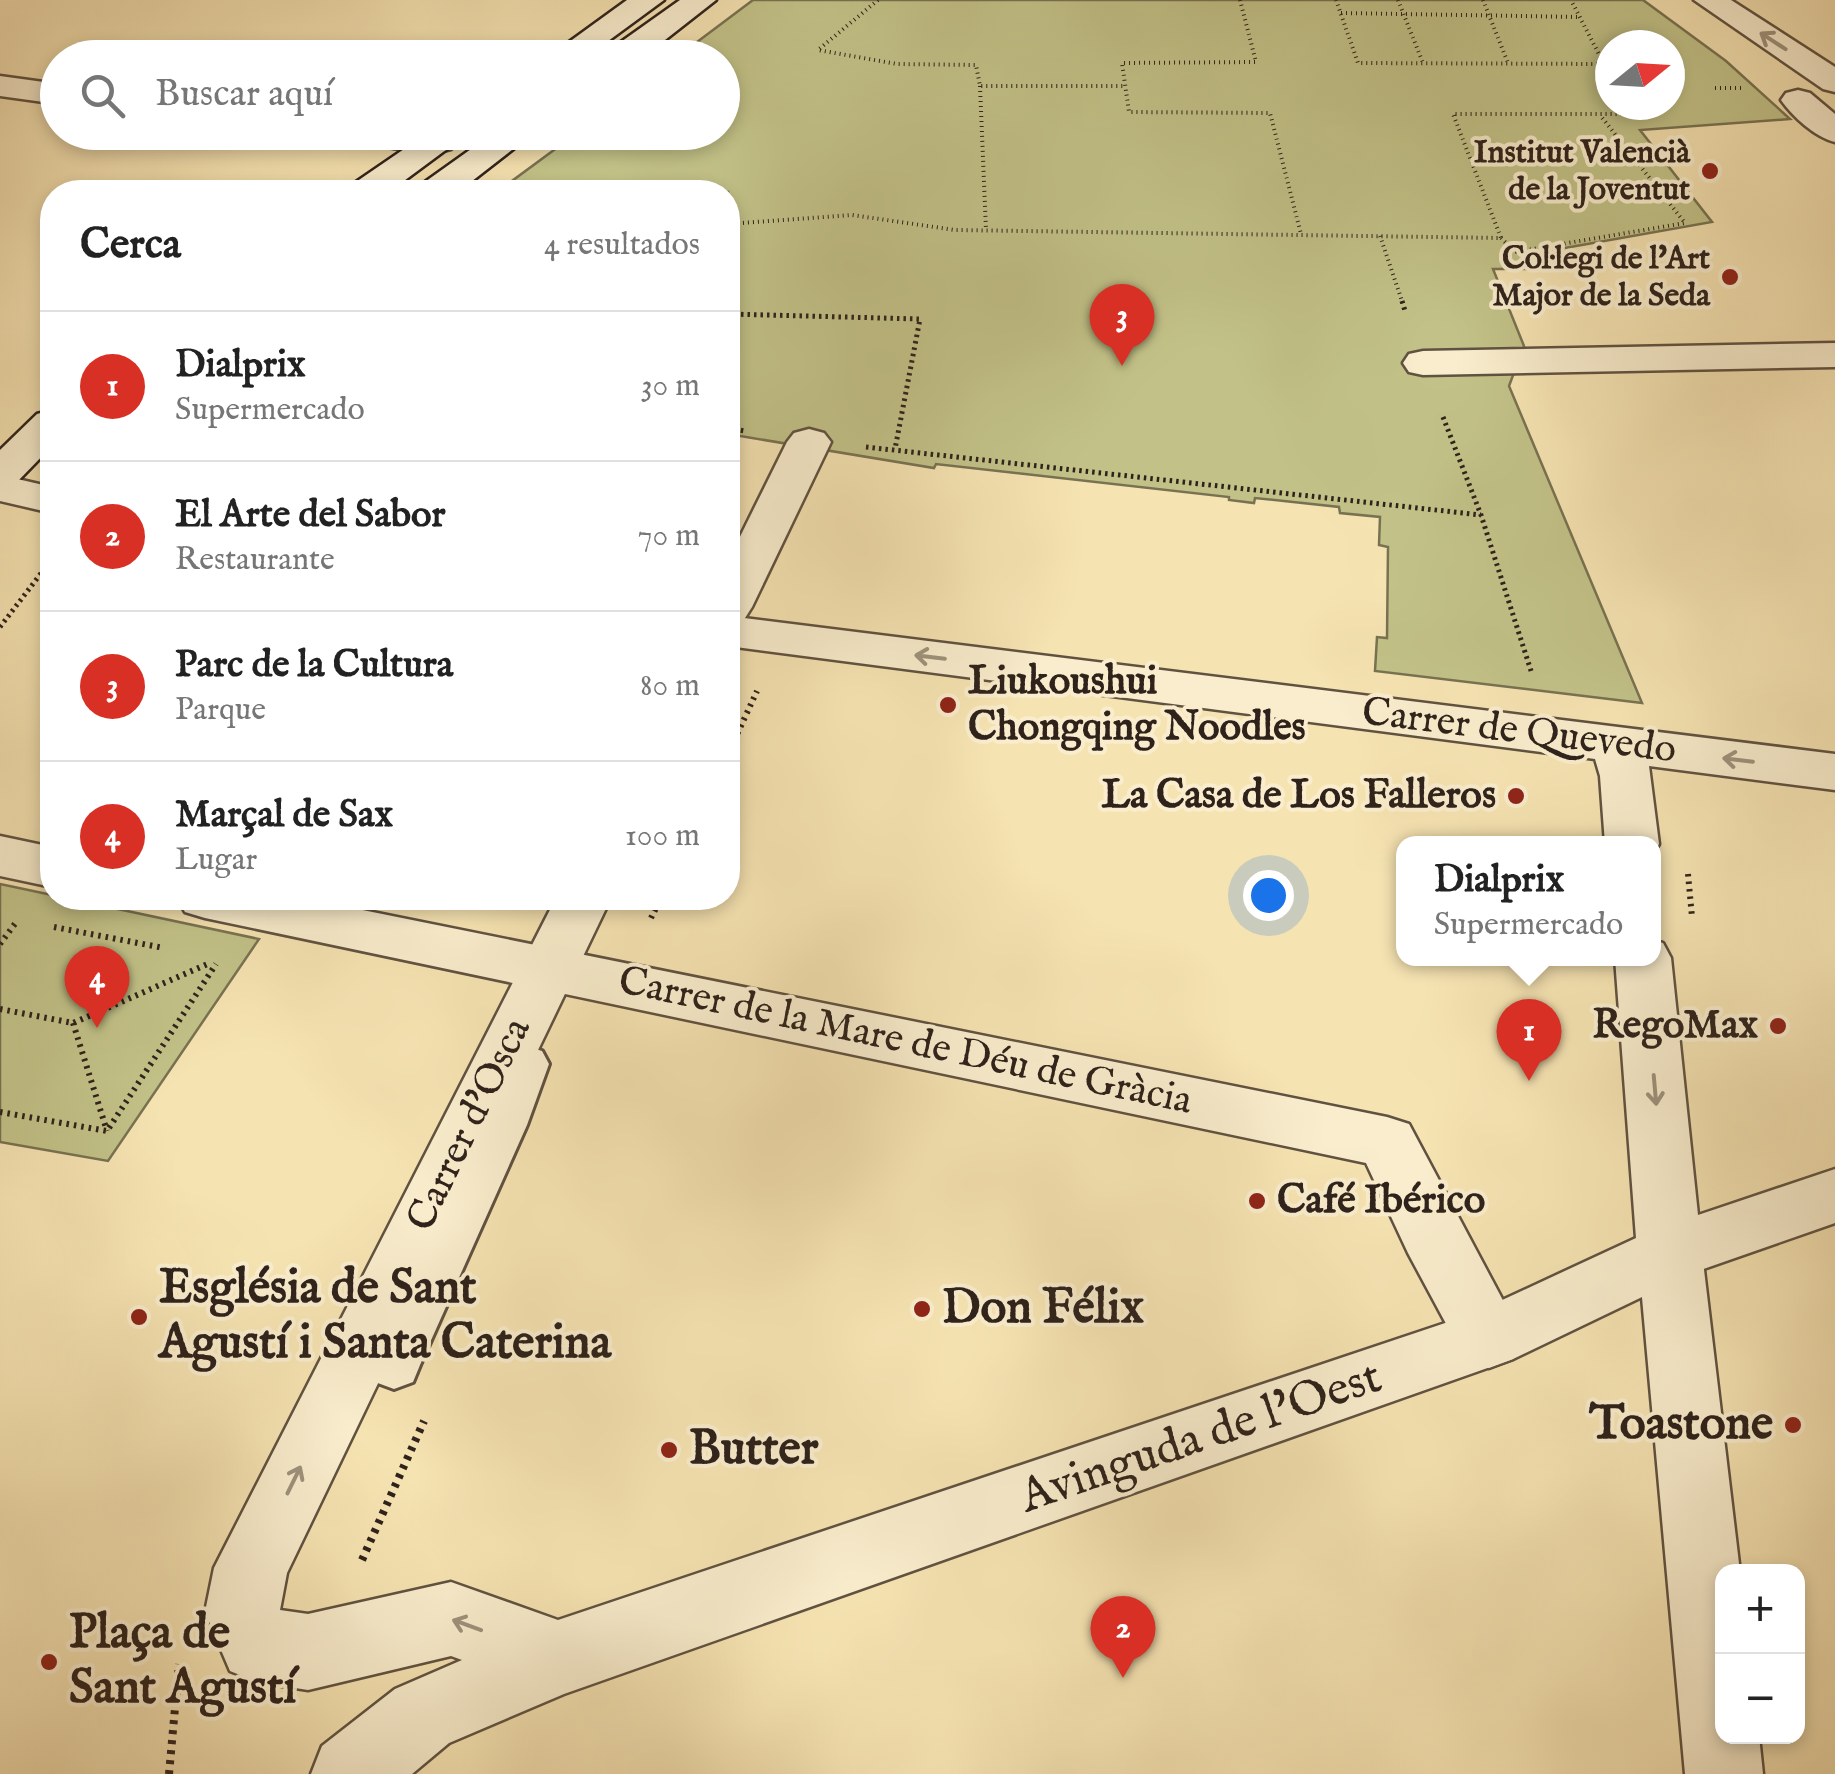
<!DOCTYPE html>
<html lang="es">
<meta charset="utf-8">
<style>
body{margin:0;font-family:"IM FELL English",serif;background:#f6f6f6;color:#222}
.controls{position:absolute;right:30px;bottom:30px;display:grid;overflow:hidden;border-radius:20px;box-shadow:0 5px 15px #0003}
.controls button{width:90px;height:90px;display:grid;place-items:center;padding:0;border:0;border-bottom:2px solid #e0e0e0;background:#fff;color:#222;font:50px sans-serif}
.compass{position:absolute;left:1595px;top:30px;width:90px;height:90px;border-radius:50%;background:#fff;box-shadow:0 5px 15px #0003;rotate:72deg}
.you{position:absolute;left:1268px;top:895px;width:35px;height:35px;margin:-25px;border:8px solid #fff;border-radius:50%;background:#1a73e8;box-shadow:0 0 0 15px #1a73e833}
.badge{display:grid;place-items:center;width:65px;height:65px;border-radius:50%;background:#d93025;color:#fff;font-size:32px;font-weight:700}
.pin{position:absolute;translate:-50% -82px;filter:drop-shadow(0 2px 5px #0008)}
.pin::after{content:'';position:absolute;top:52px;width:35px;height:30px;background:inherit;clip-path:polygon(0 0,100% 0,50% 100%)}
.popup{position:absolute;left:1396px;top:836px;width:265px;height:130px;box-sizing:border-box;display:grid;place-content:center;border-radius:20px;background:#fff;filter:drop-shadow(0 2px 8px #0005);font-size:32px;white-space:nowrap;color:#767676}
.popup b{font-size:38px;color:#222}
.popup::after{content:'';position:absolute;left:50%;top:100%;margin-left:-20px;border:20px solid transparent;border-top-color:#fff}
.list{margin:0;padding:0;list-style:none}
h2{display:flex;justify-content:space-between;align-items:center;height:130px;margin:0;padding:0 40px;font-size:42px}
h2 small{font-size:32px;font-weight:400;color:#767676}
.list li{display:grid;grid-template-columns:65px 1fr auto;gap:30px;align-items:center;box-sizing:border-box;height:150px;padding:0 40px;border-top:2px solid #e0e0e0}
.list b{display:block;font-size:38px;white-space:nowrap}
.list p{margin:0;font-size:32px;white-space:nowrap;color:#767676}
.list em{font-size:32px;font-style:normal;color:#767676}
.icon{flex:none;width:55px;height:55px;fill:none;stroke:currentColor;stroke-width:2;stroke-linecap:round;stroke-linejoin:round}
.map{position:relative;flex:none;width:1835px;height:1774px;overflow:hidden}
.search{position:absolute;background:#fff;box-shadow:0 5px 15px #0003;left:40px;top:40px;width:700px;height:110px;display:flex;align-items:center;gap:25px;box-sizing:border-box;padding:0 35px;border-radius:55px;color:#767676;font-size:38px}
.panel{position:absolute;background:#fff;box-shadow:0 5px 15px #0003;left:40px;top:180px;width:700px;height:730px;border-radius:40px}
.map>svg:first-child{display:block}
.green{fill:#c2c288;stroke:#787252;stroke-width:2.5;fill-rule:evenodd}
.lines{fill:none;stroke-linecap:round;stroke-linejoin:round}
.service-casing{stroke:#605241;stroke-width:6}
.pedestrian-casing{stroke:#605241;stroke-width:5}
.minor-casing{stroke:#605241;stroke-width:5}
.secondary-casing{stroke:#2e221b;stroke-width:5}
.path-far3{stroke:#2e221b;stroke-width:4;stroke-dasharray:1 4;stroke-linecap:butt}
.path-far2{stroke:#2e221b;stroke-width:5;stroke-dasharray:2.5 4;stroke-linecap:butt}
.path-far1{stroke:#2e221b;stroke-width:6;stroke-dasharray:2.5 5;stroke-linecap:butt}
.path{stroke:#2e221b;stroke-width:8;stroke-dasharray:4 6;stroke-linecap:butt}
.service{fill:#f9edcd;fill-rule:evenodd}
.pedestrian{fill:#f9edcd;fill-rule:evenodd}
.minor{fill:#f9edcd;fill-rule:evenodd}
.secondary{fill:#f9edcd;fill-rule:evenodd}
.oneway{stroke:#9e927d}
.poi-dot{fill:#8f2418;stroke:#f9edcd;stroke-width:4}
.labels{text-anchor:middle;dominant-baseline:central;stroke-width:8;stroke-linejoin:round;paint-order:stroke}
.far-poi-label{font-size:32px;font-weight:bold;fill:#2e221b;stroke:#f9edcd;text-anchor:end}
.poi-label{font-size:40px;font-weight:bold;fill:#2e221b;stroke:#f9edcd;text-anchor:start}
.street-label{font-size:40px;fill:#2e221b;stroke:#f9edcd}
.near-poi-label{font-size:48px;font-weight:bold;fill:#2e221b;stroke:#f9edcd;text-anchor:start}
.near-street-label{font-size:48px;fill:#2e221b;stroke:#f9edcd}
</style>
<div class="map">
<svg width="1835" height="1774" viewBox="0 0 1835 1774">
<rect width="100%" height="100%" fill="#f6e3b2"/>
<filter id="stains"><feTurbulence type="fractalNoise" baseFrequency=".002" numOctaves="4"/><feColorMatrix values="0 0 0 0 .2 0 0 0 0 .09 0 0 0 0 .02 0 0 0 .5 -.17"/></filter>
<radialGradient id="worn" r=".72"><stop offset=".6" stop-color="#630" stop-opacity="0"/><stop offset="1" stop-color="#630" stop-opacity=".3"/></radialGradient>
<g class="green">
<path d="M 753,0 L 1643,0 L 1726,61 L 1790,119 L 1640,130 L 1712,222 L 1531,254 L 1536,269 L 1493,269 L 1524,346 L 1509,386 L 1642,703 L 1375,671 L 1377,637 L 1387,638 L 1388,547 L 1379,545 L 1380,517 L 1340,513 L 1339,507 L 1255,498 L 1254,503 L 1229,500 L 1229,497 L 936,464 L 934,468 L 728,434 L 728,192 L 497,192 L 577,133 L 722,132 L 722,58 L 677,57 ZM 1610,45 L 1670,45 L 1670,105 L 1610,105 Z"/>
<polygon points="0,884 259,939 108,1161 0,1142"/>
</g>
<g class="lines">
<g class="service-casing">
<polygon id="service" points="526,1046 542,1051 549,1064 527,1125 420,1365 413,1382 394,1389 375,1382 368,1365 510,1051"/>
</g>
<g class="pedestrian-casing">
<g id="pedestrian">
<polygon points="1694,0 1731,0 1835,67 1835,92 1823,89"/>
<path d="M 1798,90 L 1810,93 L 1835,114 L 1835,142 C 1815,137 1793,117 1781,100 L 1786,93 Z"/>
<polygon points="1835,343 1835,367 1423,375 1409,372 1403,363 1409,354 1423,351"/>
<polygon points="809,429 824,433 831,442 752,607 745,618 728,622 728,561 787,442 794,433"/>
<polygon points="0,836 52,847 52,887 0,876"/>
<polygon points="177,898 303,898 1387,1117 1409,1124 1523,1338 1513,1359 1489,1368 1465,1359 1408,1253 1366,1163 205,918 185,912"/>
<polygon points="1670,1225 1693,1233 1702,1253 1740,1572 1722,1572 1722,1736 1759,1736 1763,1774 1685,1774 1638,1253 1647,1233"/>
</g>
</g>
<g class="minor-casing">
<g id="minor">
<polygon points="0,76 58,84 58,104 0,96"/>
<path d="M 348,132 L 443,132 L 451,135 L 456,142 L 451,149 C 423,157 381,146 353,139 Z"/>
<polygon points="0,475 52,487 52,513 0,501"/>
<polygon points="728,616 1835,754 1835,790 1649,766 1659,844 1654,853 1654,844 1605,844 1600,776 1595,759 728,646"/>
<polygon points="556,898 611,898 287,1573 280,1610 308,1614 451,1582 558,1620 1472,1314 1636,1238 1615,958 1654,958 1654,940 1663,943 1671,958 1698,1215 1835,1169 1835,1223 1692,1273 1513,1359 564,1694 449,1743 412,1774 311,1774 322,1746 395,1689 462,1660 451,1656 308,1690 257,1682 230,1671 205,1612 214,1568"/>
</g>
</g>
<g class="secondary-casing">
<g id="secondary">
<polygon points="627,0 664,0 585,58 547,58"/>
<polygon points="680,0 716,0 642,58 608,58 611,49"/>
<polygon points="429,132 470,132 389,192 348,192 353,184"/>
<polygon points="495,132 535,132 458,192 417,192 422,184"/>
<polygon points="52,410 52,446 16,483 0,487 0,450 37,414"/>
</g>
</g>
<g class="path-far3">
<polyline points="878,0 818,50 897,64 976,65 980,86 1125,86"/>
<polyline points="1240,0 1256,62 1122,63 1129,112 1270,113 1301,234"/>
<polyline points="1336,0 1358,63 1604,64 1571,0"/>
<polyline points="1398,0 1423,63"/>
<polyline points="1483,0 1508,63"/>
<polyline points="1341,13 1579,17"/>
<polyline points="1604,64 1610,77"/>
<polyline points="980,86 986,230"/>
<polyline points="1670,88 1675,88"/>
<polyline points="1715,88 1744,88"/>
<polyline points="728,224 852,215 955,230 1501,238 1453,114 1630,114 1625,105"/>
<polyline points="1380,236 1403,304"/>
<polyline points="1501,238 1515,252 1685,223 1600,115"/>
</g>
<g class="path-far2">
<polyline points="1402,301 1405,311"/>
<polyline points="728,314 920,319 895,449"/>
<polyline points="1443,417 1481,515 1532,674"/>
<polyline points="728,428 745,431"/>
<polyline points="866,447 1481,515"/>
<polyline points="0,627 52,559"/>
</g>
<g class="path-far1">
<polyline points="728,754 757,691"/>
<polyline points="1688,874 1692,917"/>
<polyline points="651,918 661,898"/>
<polyline points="54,927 164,948"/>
<polyline points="0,944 17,921"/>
<polyline points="0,1009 73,1023 210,963"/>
<polyline points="73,1023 107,1131"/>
<polyline points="0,1112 107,1131 216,964"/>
</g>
<g class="path">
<polyline points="362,1560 424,1421"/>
<polyline points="169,1774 179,1664"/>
</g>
<use href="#service" class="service"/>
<use href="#pedestrian" class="pedestrian"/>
<use href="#minor" class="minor"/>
<use href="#secondary" class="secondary"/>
</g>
<defs><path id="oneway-shaft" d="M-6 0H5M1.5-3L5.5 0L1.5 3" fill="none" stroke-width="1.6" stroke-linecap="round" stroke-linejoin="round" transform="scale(2.5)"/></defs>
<g class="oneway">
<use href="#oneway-shaft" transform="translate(1773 41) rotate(-147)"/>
<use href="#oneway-shaft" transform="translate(930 657) rotate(-173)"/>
<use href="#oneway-shaft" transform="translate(1738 760) rotate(-173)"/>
<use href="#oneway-shaft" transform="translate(1655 1090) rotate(85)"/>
<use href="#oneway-shaft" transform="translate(294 1480) rotate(-64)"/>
<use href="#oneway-shaft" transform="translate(467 1625) rotate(-160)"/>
</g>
<g class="poi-dot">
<circle cx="1710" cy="171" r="10"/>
<circle cx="1730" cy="277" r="10"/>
<circle cx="948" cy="705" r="10"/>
<circle cx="1516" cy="796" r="10"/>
<circle cx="1778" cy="1026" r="10"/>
<circle cx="1257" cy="1201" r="10"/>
<circle cx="922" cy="1309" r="10"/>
<circle cx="139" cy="1317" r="10"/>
<circle cx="1793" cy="1425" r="10"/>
<circle cx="669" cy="1450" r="10"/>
<circle cx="49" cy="1662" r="10"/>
</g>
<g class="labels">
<g class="far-poi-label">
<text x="1690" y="153">Institut Valencià<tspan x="1690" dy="37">de la Joventut</tspan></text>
<text x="1710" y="259">Col·legi de l'Art<tspan x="1710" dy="37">Major de la Seda</tspan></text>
</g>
<g class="poi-label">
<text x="968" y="682">Liukoushui<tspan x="968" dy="46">Chongqing Noodles</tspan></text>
<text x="1496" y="796" text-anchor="end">La Casa de Los Falleros</text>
<text x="1758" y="1026" text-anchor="end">RegoMax</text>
<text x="1277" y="1201">Café Ibérico</text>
</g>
<g class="street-label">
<text transform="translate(1519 732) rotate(7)">Carrer de Quevedo</text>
<text transform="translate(905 1042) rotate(12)">Carrer de la Mare de Déu de Gràcia</text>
<text transform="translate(470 1125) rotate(-64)">Carrer d'Osca</text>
</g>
<g class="near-poi-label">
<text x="159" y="1289">Església de Sant<tspan x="159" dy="55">Agustí i Santa Caterina</tspan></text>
<text x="942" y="1309">Don Félix</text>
<text x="1773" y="1425" text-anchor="end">Toastone</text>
<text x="689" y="1450">Butter</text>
<text x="69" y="1634">Plaça de<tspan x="69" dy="55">Sant Agustí</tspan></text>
</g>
<g class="near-street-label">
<text transform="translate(1201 1438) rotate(-19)">Avinguda de l'Oest</text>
</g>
</g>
<rect width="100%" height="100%" filter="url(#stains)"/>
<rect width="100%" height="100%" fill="url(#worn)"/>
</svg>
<div class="controls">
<button>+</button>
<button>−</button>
</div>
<svg class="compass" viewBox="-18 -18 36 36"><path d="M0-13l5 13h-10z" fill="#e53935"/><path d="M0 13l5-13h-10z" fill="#767676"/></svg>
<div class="you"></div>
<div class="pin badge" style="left:1529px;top:1081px">1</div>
<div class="popup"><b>Dialprix</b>Supermercado</div>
<div class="pin badge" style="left:1123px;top:1678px">2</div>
<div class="pin badge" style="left:1122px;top:366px">3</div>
<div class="pin badge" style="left:97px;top:1028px">4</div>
<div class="search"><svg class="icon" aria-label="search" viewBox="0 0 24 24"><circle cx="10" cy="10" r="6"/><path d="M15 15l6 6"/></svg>Buscar aquí</div>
<section class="panel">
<h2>Cerca<small>4 resultados</small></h2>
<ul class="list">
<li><span class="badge">1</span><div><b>Dialprix</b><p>Supermercado</p></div><em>30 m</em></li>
<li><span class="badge">2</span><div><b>El Arte del Sabor</b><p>Restaurante</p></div><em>70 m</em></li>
<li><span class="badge">3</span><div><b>Parc de la Cultura</b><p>Parque</p></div><em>80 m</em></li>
<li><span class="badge">4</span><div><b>Marçal de Sax</b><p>Lugar</p></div><em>100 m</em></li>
</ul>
</section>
</div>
